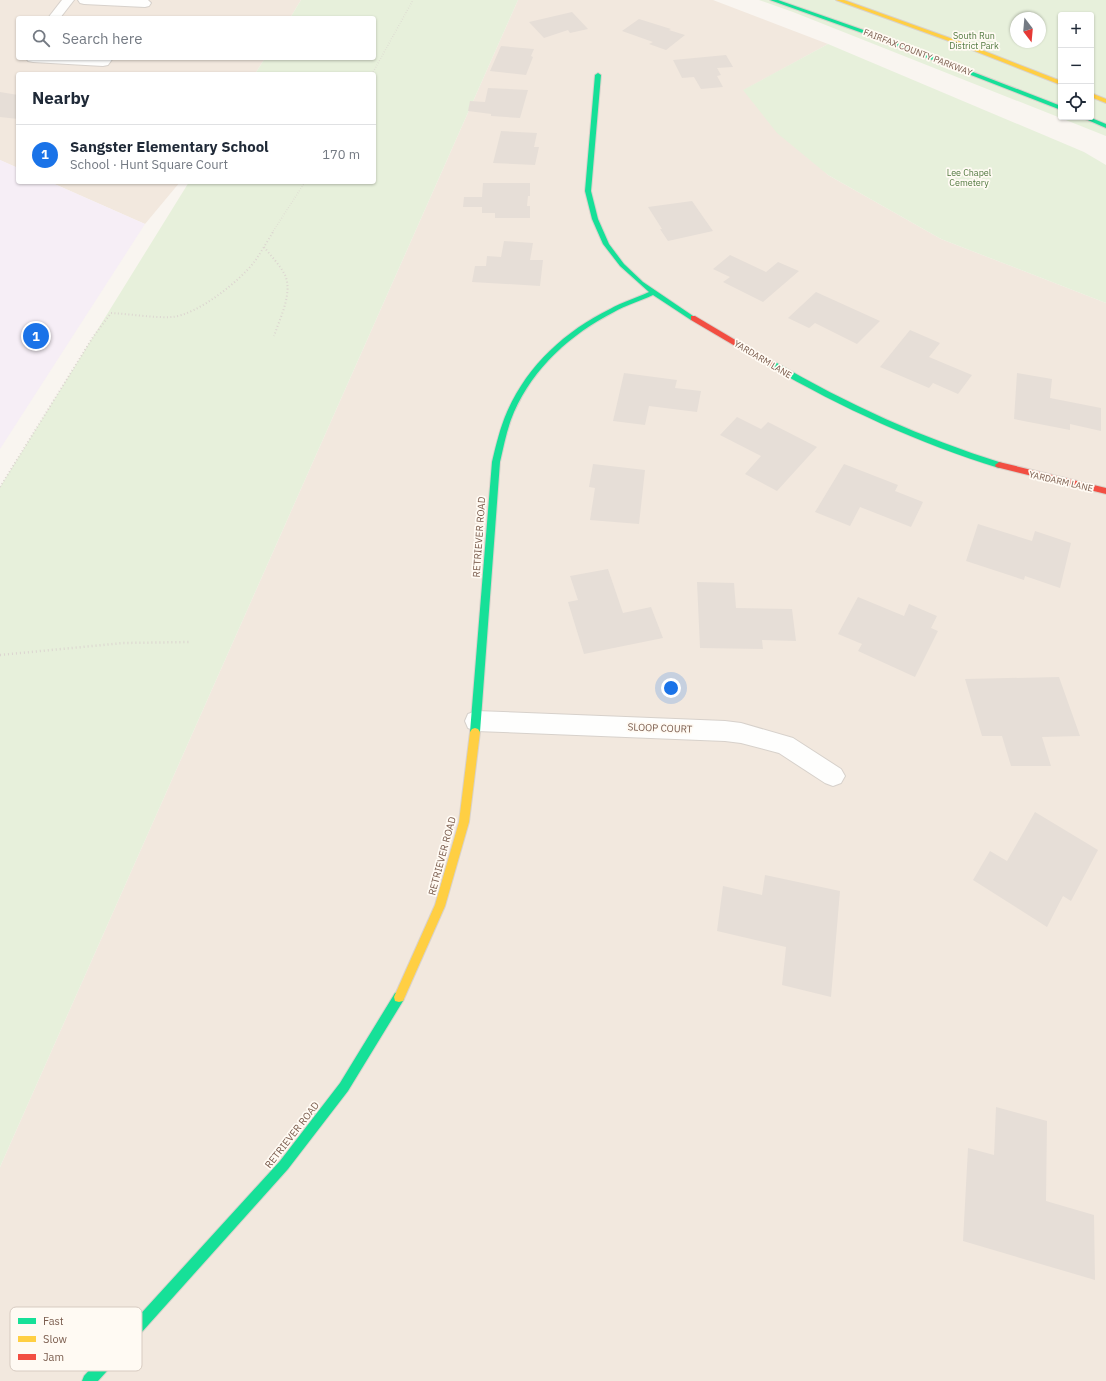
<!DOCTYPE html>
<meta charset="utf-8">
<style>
body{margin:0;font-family:"IBM Plex Sans",sans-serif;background:#f2f2f3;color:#1f2937}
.controls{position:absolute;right:12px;top:12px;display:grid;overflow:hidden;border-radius:4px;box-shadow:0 1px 3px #0004}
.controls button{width:36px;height:36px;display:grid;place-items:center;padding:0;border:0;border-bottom:1px solid #e0e1e3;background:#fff;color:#1f2937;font:20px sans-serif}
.compass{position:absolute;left:1010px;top:12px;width:36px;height:36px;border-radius:50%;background:#fff;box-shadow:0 1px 3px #0004;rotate:164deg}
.you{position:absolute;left:671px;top:688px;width:14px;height:14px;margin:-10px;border:3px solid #fff;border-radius:50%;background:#1a73e8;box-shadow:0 0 0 6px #1a73e833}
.badge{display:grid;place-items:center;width:26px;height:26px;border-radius:50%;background:#1a73e8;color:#fff;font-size:13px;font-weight:700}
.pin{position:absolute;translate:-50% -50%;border:2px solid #fff;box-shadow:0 1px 4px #0006}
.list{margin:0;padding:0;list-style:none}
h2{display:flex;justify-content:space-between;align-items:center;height:52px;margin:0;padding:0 16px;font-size:17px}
h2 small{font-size:13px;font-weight:400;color:#747a83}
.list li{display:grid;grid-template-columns:26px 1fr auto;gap:12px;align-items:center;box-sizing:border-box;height:60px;padding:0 16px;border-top:1px solid #e0e1e3}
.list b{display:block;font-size:15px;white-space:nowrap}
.list p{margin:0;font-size:13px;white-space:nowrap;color:#747a83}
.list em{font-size:13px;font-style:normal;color:#747a83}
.icon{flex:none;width:22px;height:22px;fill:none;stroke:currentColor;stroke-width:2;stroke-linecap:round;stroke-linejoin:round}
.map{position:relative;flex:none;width:1106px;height:1381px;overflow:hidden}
.search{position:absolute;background:#fff;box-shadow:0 1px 3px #0004;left:16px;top:16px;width:360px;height:44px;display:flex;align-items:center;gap:10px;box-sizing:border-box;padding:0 14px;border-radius:4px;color:#747a83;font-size:15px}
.panel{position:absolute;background:#fff;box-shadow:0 1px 3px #0004;left:16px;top:72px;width:360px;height:112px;border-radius:4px}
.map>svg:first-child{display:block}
.residential{fill:#f2e8de}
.education{fill:#f6eef6}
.green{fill:#e7f0db;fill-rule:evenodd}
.building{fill:#e6ded7}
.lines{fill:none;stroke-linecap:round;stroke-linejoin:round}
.street-casing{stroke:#d7d1cb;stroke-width:2}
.fast-casing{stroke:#d9d2cb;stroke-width:2}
.slow-casing{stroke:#d9d2cb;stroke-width:2}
.jam-casing{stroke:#d9d2cb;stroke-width:2}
.path-far2{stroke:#dcd5d0;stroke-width:1.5;stroke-dasharray:0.5 2;stroke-linecap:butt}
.path-far1{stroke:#dcd5d0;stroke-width:2;stroke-dasharray:1 2.5;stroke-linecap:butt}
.path{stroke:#dcd5d0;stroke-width:2.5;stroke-dasharray:1 3;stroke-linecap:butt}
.street{fill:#fefefd;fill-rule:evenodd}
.fast{fill:#16e098;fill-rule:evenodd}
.slow{fill:#ffcf43;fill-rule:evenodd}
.jam{fill:#f24e42;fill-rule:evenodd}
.labels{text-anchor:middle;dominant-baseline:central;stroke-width:3.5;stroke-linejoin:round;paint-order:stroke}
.far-park-label{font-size:9px;fill:#537a41;stroke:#fffaf3}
.far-street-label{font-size:9px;fill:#7a5c4d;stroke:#fffaf3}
.street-label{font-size:10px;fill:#7a5c4d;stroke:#fffaf3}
.key{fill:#fffaf3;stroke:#d7cbc1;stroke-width:1}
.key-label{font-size:11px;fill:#7a5c4d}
</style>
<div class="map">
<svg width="1106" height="1381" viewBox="0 0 1106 1381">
<rect width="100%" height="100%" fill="#f9f5f0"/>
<g class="residential">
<polygon points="0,0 301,0 290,18 18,18 18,58 265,58 255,74 18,74 18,168 0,160"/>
<polygon points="518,0 713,0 828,44 744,90 828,175 941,239 1106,303 1106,1381 0,1381 0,1167"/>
<polygon points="50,182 180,182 145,224"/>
</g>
<polygon class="education" points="0,160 18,168 18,182 50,182 145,224 0,449"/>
<g class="green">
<polygon points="301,0 518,0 0,1167 0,487 189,182 374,182 374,74 255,74 265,58 374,58 374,18 290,18"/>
<path d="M 759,0 L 1106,0 L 1106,136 L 793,12 ZM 1061,15 L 1091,15 L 1091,117 L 1061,117 ZM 1016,18 L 1040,18 L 1040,42 L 1016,42 Z"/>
<polygon points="828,44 1084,152 1106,165 1106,303 941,239 828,175 777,133 743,90"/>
</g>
<g class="building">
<polygon points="572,12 588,29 570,33 568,30 544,38 529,22"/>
<polygon points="639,19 671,29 669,30 685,35 666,50 649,44 653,42 622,31"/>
<polygon points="501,46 534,49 531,56 533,57 526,75 490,71"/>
<polygon points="726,55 733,67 717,68 721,75 717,76 723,87 701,89 694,77 682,78 673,60"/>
<polygon points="488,88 528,90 520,118 491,116 491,114 468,111 470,101 485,102"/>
<polygon points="0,92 18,95 18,119 0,117"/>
<polygon points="501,131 537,133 534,147 539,147 535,165 493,163"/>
<polygon points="483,183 530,183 530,196 528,196 527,206 530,206 530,218 495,218 495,213 482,213 482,207 463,207 464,197 482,197"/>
<polygon points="692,201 713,231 668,241 660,229 662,229 648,207"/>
<polygon points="504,241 533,243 530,260 543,260 540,286 472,282 475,266 486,266 487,256 501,257"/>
<polygon points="730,255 766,272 778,262 799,271 763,302 723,282 730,277 713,269"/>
<polygon points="816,292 880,321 857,344 815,323 809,328 788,318"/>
<polygon points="910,330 940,343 929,357 972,375 958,394 933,383 929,388 880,367"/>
<polygon points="624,373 677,380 675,388 701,391 697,412 649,406 645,425 613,421"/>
<polygon points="1017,373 1052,379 1050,398 1101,408 1101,431 1070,424 1070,430 1014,419"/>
<polygon points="737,417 761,429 768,422 817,447 777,491 745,474 761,456 720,435"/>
<polygon points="593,464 645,470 639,524 590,520 595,488 589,487"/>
<polygon points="844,464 898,485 895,491 923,502 911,527 860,507 850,526 815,512"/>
<polygon points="978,524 1032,541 1035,531 1071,543 1060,588 1025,576 1024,580 966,561"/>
<polygon points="608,569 623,613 651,607 663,638 584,654 568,602 578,600 570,576"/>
<polygon points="697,582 734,583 736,608 792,609 796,641 762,640 763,649 700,648"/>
<polygon points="858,597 904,616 909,604 937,616 931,628 938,631 915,677 858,651 862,644 838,634"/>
<polygon points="1059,677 1080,736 1042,737 1051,766 1011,766 1002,736 982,736 965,679"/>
<polygon points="1035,812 1098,850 1071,901 1063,896 1047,927 973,880 990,851 1007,861"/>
<polygon points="765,875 840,891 831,997 782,985 786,947 717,931 723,886 762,895"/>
<polygon points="996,1107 1047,1121 1046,1201 1094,1215 1095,1280 963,1241 968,1148 994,1155"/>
</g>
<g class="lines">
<g class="street-casing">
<g id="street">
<polygon points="62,0 74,0 60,18 48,18"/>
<polygon points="78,0 148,0 151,3 149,6 145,7 84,4 80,3"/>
<polygon points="26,58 113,58 108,65 103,66 33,62 28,61"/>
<polygon points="476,711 725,721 741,723 793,738 841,769 845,776 841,783 833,786 825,783 779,753 741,743 725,741 476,731 468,728 465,721 468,714"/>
</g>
</g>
<g class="fast-casing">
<g id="fast">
<polygon points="770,0 778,0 872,33 1061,106 1061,110 868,35"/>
<path d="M 598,73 L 601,75 L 591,191 L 598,219 L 609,244 L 624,264 L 643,282 L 696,318 L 695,320 L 691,320 L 653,295 C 640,301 626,305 614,312 C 571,334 534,367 514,412 C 507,428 504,445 500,462 L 480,732 L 478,735 L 475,736 L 472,735 L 470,732 L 492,462 C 496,445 500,428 507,412 C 527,366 565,331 610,309 C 622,302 636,298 649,292 L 620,266 L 603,244 L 592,219 L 585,191 L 595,75 Z"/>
<polygon points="1081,117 1089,117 1106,124 1106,128"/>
<path d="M 769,362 L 775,362 C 847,404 922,438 1002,463 L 1003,465 L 999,468 C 918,443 842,408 769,366 Z"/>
<polygon points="399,992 403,993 404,997 403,1001 348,1091 288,1169 98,1381 82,1381 84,1376 280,1161 340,1083 395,993"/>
</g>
</g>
<g class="slow-casing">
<g id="slow">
<polygon points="836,0 844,0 961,42 1061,81 1061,85 957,44"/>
<polygon points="1091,93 1106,99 1106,103 1091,97"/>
<polygon points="475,728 478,729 480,732 469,822 445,906 403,1001 399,1002 395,1001 394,997 435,905 459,822 470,732 472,729"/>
</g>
</g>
<g class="jam-casing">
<g id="jam">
<polygon points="691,316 695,316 776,364 775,366 769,366 691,320"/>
<polygon points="999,462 1106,488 1106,494 996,467 995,465"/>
</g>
</g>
<g class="path-far2">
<polyline points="372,74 413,0"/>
<polyline points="272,233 305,182"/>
</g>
<g class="path-far1">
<path d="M 264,247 C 271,256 280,265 285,275 C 293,293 280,318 274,336"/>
<path d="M 0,487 L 93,337 L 111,313 C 131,314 153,318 172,317 C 197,315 240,281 255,261 C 261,252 267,242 273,232"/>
</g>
<polyline class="path" points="0,655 123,643 191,642"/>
<use href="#street" class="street"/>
<use href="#fast" class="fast"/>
<use href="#slow" class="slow"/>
<use href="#jam" class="jam"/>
</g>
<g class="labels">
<g class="far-park-label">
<text x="974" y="35">South Run<tspan x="974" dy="10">District Park</tspan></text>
<text x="969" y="172">Lee Chapel<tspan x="969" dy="10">Cemetery</tspan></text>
</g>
<g class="far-street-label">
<text transform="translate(918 52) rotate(21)">FAIRFAX COUNTY PARKWAY</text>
<text transform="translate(763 359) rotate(31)">YARDARM LANE</text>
<text transform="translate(1061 481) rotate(13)">YARDARM LANE</text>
</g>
<g class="street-label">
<text transform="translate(479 537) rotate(-86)">RETRIEVER ROAD</text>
<text transform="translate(660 728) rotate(2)">SLOOP COURT</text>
<text transform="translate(442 856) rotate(-75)">RETRIEVER ROAD</text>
<text transform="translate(292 1135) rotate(-52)">RETRIEVER ROAD</text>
</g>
</g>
<rect x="10" y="1307" width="132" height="64" rx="6" class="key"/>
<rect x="18" y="1318" width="18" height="6" fill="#16e098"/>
<rect x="18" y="1336" width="18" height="6" fill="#ffcf43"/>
<rect x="18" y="1354" width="18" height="6" fill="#f24e42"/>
<g class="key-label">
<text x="43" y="1325">Fast</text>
<text x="43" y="1343">Slow</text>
<text x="43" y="1361">Jam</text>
</g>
</svg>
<div class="controls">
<button>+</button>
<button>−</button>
<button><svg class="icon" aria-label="locate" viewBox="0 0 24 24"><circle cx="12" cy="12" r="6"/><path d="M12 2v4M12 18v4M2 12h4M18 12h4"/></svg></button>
</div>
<svg class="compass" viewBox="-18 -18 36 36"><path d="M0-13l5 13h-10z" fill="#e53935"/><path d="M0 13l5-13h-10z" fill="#747a83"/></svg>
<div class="you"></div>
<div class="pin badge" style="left:36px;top:336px">1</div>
<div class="search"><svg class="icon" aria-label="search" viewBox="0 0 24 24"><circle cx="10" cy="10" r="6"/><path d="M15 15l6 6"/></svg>Search here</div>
<section class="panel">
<h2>Nearby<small></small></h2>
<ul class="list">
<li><span class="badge">1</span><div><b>Sangster Elementary School</b><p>School · Hunt Square Court</p></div><em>170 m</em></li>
</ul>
</section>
</div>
